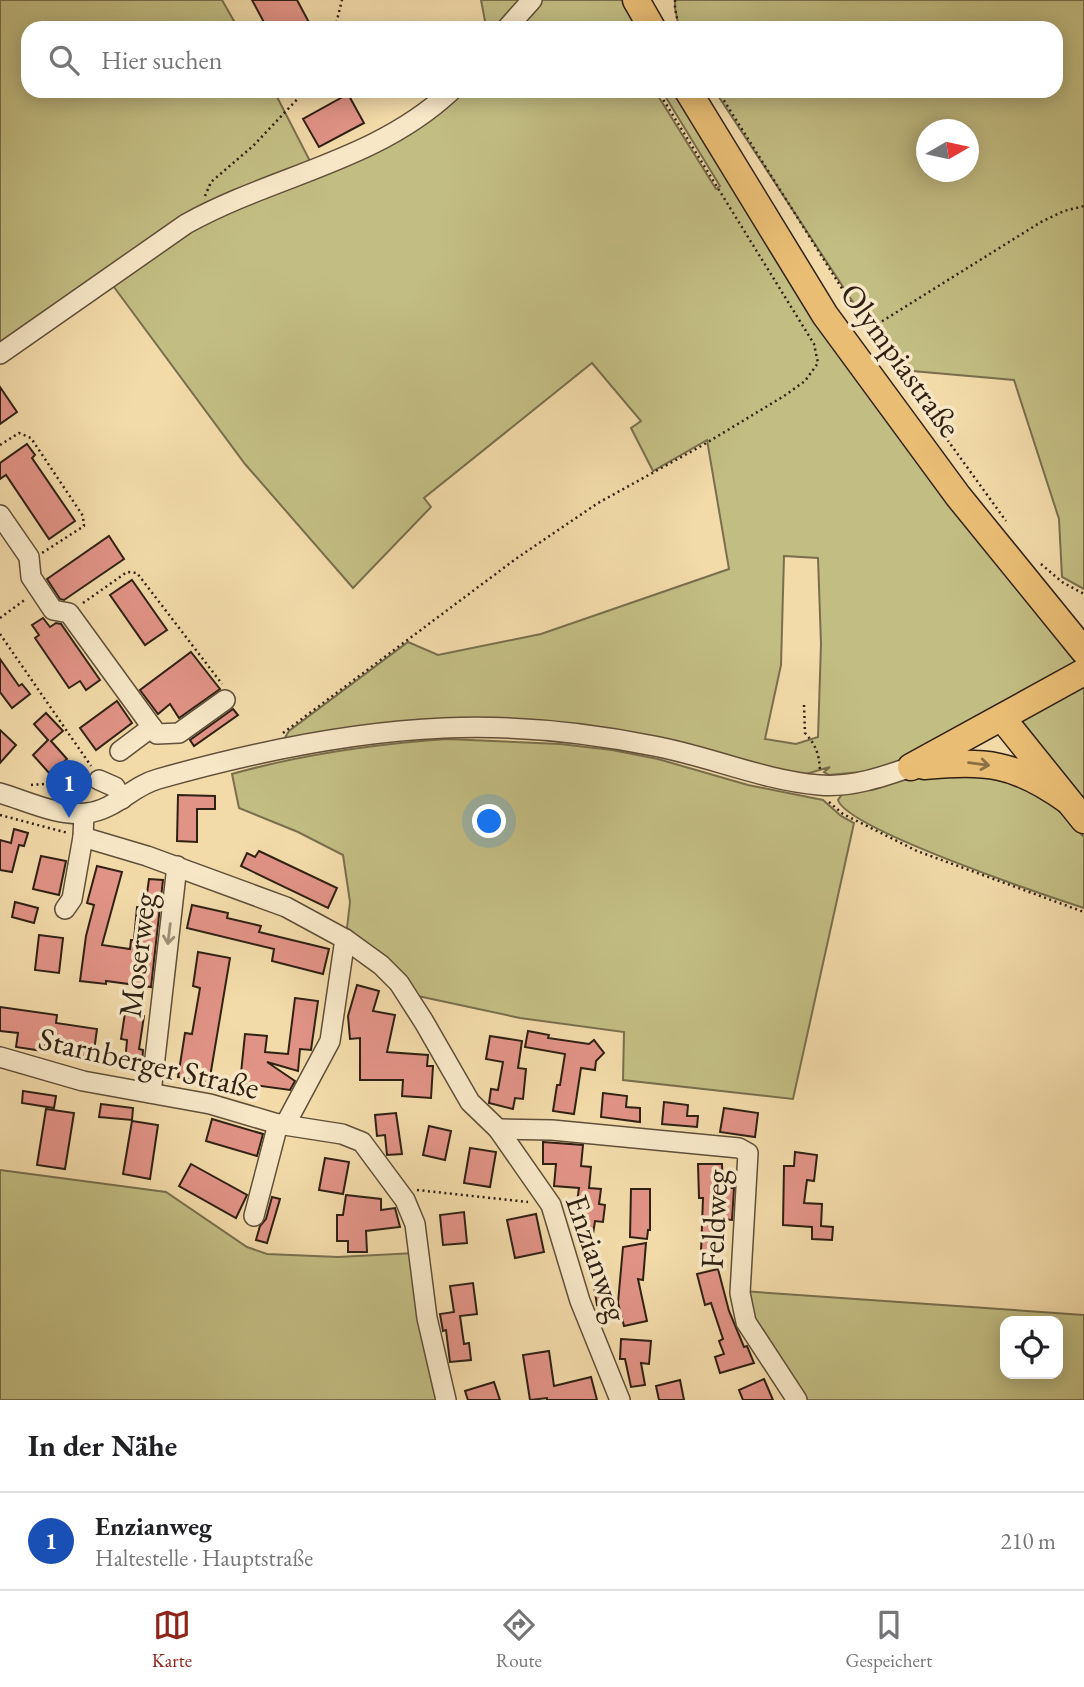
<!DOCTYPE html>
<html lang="de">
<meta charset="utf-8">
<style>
body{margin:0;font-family:"EB Garamond",serif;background:#f2f2f2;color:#202124}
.controls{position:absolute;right:21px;bottom:21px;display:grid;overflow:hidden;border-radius:14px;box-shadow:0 4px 18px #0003}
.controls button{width:63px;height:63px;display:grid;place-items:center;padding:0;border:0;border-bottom:2px solid #e0e0e0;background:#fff;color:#202124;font:35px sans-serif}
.compass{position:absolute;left:916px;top:119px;width:63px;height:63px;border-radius:50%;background:#fff;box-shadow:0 4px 18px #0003;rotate:81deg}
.you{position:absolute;left:490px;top:822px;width:24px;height:24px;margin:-18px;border:5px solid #fff;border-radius:50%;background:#1a73e8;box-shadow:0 0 0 10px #1a73e833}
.badge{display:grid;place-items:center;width:46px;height:46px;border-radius:50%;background:#8f2418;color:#fff;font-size:23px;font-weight:700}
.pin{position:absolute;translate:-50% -58px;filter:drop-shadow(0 2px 4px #0008)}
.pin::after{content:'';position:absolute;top:37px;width:24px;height:21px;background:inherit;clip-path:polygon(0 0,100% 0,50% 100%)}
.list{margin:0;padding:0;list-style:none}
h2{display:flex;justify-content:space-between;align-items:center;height:91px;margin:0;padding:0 28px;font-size:30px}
h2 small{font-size:23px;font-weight:400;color:#757577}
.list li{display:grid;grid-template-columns:46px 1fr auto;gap:21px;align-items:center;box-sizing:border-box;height:98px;padding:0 28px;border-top:2px solid #e0e0e0}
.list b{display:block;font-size:26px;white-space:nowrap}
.list p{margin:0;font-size:23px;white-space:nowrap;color:#757577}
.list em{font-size:23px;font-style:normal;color:#757577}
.icon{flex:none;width:38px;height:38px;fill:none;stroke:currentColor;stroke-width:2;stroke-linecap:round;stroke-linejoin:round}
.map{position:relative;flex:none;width:1084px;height:1400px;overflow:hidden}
.search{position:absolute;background:#fff;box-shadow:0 4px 18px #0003;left:21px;right:21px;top:21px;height:77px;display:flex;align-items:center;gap:18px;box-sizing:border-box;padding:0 24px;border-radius:21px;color:#757577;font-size:26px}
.sheet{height:189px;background:#fff}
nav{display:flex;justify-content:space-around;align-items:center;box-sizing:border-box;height:98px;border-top:2px solid #e0e0e0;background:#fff;font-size:19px;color:#757577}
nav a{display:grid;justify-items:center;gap:4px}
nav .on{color:#8f2418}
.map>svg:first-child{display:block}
.green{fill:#c2bd83;stroke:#796f4c;stroke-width:2;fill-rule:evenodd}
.building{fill:#e19386;stroke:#302114;stroke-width:2}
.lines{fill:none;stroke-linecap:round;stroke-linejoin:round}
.minor-casing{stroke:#604f39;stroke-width:22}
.major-casing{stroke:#302114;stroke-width:29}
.path{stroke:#302114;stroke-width:2.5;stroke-dasharray:2 3.5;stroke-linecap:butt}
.minor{stroke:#f7e7c7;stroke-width:19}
.major{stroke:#e9bd74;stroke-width:26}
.oneway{stroke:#8c6f44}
.oneway2{stroke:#9d8e76}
.labels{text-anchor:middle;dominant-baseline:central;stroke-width:7;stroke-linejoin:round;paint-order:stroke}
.street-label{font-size:32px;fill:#302114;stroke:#f7e7c7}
</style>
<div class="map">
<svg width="1084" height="1400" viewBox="0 0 1084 1400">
<rect width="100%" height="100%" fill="#f2daa9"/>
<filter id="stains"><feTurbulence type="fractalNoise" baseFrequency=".00286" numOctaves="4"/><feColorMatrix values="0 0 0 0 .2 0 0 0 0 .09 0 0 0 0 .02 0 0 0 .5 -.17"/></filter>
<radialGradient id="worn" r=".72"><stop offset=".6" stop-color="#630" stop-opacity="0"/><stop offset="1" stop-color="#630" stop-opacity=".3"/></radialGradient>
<g class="green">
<path d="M 0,0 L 222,0 L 238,28 L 28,28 L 28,91 L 274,91 L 313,167 L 458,91 L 655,91 L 716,189 L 720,186 L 662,91 L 681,91 L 1078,665 L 898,762 L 871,771 L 829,775 L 824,772 L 830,767 L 806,774 L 780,771 L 599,727 L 283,741 L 289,731 L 408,642 L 438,655 L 541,634 L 729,569 L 707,440 L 653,471 L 631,428 L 641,421 L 592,363 L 424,498 L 431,507 L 353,588 L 245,464 L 108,279 L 0,344 ZM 784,556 L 818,558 L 821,644 L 818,737 L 796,744 L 765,739 L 781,665 Z"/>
<polygon points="481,0 524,0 498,28 493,28 485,21"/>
<polygon points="537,0 627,0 643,28 512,28"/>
<path d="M 675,0 L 1084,0 L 1084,589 L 1062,577 L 1059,519 L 1014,380 L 901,370 L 864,319 L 715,91 L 1056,91 L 1056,28 L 679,28 L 675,8 ZM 926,130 L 968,130 L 968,172 L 926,172 Z"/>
<polygon points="1084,681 1084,802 1018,721"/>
<path d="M 447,739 L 560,744 L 612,750 L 658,759 L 748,785 L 823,800 L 841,816 L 854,823 L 793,1099 L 623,1080 L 624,1032 L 520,1018 L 418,996 L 386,958 L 347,928 L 350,902 L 343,855 L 298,832 L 239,808 L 232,774 C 303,754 374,744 447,739 Z"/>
<path d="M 982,768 L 1051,802 L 1084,837 L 1084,908 C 1047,896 847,829 838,800 L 845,790 L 903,778 Z"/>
<polygon points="0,1170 166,1192 247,1247 267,1254 338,1257 415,1253 444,1400 0,1400"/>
<path d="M 742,1291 L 1084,1315 L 1084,1400 L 801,1400 L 748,1321 ZM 1005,1321 L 1058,1321 L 1058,1374 L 1005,1374 Z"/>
</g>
<g class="building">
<polygon points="252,0 297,0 312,28 267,28"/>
<polygon points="348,94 364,123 319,147 303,119"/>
<polygon points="0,387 17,412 0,424"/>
<polygon points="27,444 35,455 32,458 75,521 49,539 6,475 0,479 0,463"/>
<polygon points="109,536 124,559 64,600 60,599 47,579"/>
<polygon points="132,580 167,630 145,645 110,595"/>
<polygon points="43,618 50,627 56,623 61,624 100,680 86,690 80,681 69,688 35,638 39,635 32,625"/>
<polygon points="191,652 220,689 179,718 170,704 158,714 140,690"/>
<polygon points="0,659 19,686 22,684 30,694 12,708 0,692"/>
<polygon points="117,701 132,723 96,750 80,728"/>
<polygon points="233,709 238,715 194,746 190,740"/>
<polygon points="46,713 63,731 51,741 67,759 50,774 33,755 48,740 34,724"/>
<polygon points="0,730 16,745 0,763"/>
<polygon points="178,795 215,796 215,809 197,809 197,842 177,841"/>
<polygon points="14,829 28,833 24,846 19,845 12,872 0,870 0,840 11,843"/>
<polygon points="259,851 337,888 328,908 241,866 247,853 255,857"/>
<polygon points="41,856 66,861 59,895 33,889"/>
<polygon points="97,866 122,872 102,945 130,949 131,940 134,940 137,907 145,908 149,879 163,880 151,987 106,981 106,984 80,981 86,936 94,905 87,903"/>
<polygon points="15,902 38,908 34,923 12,917"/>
<polygon points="192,905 228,913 227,918 261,926 259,932 329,949 323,974 272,961 274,949 187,928"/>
<polygon points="39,935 63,938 59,973 35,970"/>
<polygon points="198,952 230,958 209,1083 178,1077 185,1033 192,1034 200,988 193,986"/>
<polygon points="357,985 379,991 373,1011 395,1015 387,1052 428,1055 427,1066 433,1066 431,1098 402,1096 403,1080 360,1080 360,1038 350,1039 348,1016"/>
<polygon points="295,998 318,1001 311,1050 300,1049 298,1071 267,1062 295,1081 290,1090 240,1083 245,1034 267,1036 265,1052 288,1054"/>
<polygon points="0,1007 57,1015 56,1023 97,1029 93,1058 71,1055 73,1042 45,1037 43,1051 16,1047 18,1033 0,1031"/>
<polygon points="125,1013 144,1016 139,1049 143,1050 142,1065 125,1063 127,1040 121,1039"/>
<polygon points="528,1031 549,1035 548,1038 589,1044 594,1040 604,1053 596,1061 595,1070 581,1068 574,1114 553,1111 557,1085 560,1085 565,1054 525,1047"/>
<polygon points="490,1036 522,1041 518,1068 526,1069 523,1099 515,1098 513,1109 489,1103 491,1089 498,1090 503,1062 486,1059"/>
<polygon points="23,1091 56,1096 54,1108 22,1103"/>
<polygon points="603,1093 627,1096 626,1107 640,1108 640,1122 601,1117"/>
<polygon points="664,1102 688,1105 687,1116 698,1116 697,1127 662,1124"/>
<polygon points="101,1104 133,1108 132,1120 99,1117"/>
<polygon points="724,1108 758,1113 755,1137 720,1132"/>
<polygon points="46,1109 74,1113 65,1169 37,1165"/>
<polygon points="396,1113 402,1154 387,1155 385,1135 377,1136 375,1115"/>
<polygon points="212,1119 263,1134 257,1156 206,1141"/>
<polygon points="132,1121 158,1125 150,1179 123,1174"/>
<polygon points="429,1126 451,1131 445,1160 423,1155"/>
<polygon points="543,1142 583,1145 581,1166 591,1167 589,1188 601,1189 599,1204 605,1205 603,1222 595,1221 593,1234 579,1232 582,1203 577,1202 579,1188 554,1186 556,1164 543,1164"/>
<polygon points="470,1148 496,1152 490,1187 464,1183"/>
<polygon points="795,1152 817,1155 814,1181 807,1180 804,1203 822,1204 821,1226 833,1227 832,1240 812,1239 812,1227 783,1225 784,1166 794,1166"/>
<polygon points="325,1158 349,1162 343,1194 319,1190"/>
<polygon points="191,1164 247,1195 236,1218 179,1186"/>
<polygon points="698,1164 722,1164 723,1188 734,1188 732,1220 721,1219 719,1252 701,1252 703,1198 699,1198"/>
<polygon points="631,1189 650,1189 650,1230 648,1230 647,1239 630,1237"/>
<polygon points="346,1195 381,1199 381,1210 395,1208 400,1227 366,1231 367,1252 348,1252 348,1241 337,1241 337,1215 343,1215"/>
<polygon points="272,1197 280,1199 267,1243 256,1240 260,1226 266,1219"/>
<polygon points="464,1212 467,1243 443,1245 440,1215"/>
<polygon points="536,1214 544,1252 515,1258 507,1220"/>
<polygon points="646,1243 643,1280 638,1279 647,1321 624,1326 618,1303 623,1247"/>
<polygon points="718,1269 729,1311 744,1347 747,1346 754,1363 720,1373 715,1357 724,1354 719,1341 723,1339 711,1303 705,1305 697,1274"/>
<polygon points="473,1283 477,1314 460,1316 464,1344 469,1343 471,1360 450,1362 446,1330 443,1331 440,1314 454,1312 450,1286"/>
<polygon points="608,1283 611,1302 597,1305 594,1286"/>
<polygon points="621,1339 651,1341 649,1364 641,1363 645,1385 631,1387 625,1359 620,1359"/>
<polygon points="549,1351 554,1386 591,1377 597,1400 547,1400 547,1398 530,1400 523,1355"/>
<polygon points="764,1379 773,1400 743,1400 739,1390"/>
<polygon points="680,1380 684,1400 659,1400 656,1386"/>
<polygon points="494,1382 500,1400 468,1400 465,1391"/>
</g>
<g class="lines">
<g class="minor-casing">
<g id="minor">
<polyline points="507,28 532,0"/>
<path d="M 0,354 L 186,224 C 274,175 375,162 451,91"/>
<polyline points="0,515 29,557 31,577 53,610 69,613 157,734 179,733 225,700"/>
<polyline points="120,751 152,727"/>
<polyline points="99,780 115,787 122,799"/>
<path d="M 0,793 C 27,801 59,817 87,813 C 115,810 132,786 158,779 C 250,753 348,732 444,728 C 514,725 585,732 654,746 C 709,756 762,780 819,785 C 850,788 882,777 911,767"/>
<polyline points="84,814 83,837 147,856 286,907 345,939 381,965 399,983 424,1022 470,1102 498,1129 551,1205 580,1301 620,1400"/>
<polyline points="65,909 72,899 83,837"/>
<polyline points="0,1057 83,1081 210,1104 278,1124 342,1134 362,1142 405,1200 415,1224 427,1318 446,1400"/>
<polyline points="151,1093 177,866"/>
<polyline points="285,1125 330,1041 345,939"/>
<polyline points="498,1129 552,1130 739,1148 748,1153 740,1293 746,1322 797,1400"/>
<polyline points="254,1216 278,1124"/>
</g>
</g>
<g class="major-casing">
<g id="major">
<polyline points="636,0 652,28"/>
<polyline points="688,91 825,315 958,496 1084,651"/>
<polyline points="1002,718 1084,820"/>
<path d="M 924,766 C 986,761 1014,762 1067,800"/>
<polyline points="911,767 1084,672"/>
</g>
</g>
<g class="path">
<polyline points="675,0 675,8 679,28"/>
<polyline points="335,28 342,0"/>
<polyline points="718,91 868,330 1006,521"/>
<polyline points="205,196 211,182 253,146 305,91"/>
<polyline points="868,330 1041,222 1064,211 1084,206"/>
<polyline points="0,445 19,433 31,438 83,516 84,526 42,553"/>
<polyline points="1041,564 1062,582 1084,594"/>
<polyline points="83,603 127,572 137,573 222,684"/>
<polyline points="0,618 26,599"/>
<polyline points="0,634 91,766"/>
<path d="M 804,705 L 805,733 C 816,745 819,754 820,770"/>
<polyline points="283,733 517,558 598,503 703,445 784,396 805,381 818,363 814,344 658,91"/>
<polyline points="31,785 84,781"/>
<polyline points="69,796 72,782"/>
<polyline points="829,802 843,814 917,851 1084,912"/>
<polyline points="0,815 68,833"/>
<polyline points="417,1190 528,1202"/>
</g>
<use href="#minor" class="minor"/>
<use href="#major" class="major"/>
</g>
<defs><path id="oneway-shaft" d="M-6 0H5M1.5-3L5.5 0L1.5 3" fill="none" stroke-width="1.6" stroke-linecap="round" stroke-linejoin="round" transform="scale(1.75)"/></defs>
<use class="oneway" href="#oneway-shaft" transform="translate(979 764) rotate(7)"/>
<use class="oneway2" href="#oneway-shaft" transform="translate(169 934) rotate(97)"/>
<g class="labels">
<g class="street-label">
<text transform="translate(901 360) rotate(54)">Olympiastraße</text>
<text transform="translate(137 955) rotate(-83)">Moserweg</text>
<text transform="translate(149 1063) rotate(13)">Starnberger Straße</text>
<text transform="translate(714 1219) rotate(-87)">Feldweg</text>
<text transform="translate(597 1258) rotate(71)">Enzianweg</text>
</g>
</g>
<rect width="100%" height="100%" filter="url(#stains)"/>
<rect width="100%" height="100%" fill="url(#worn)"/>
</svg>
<div class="controls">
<button><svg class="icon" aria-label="locate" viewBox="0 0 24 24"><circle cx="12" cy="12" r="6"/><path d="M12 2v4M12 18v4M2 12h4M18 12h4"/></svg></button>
</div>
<svg class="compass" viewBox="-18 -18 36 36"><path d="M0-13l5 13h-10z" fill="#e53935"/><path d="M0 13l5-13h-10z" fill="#757577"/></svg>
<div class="you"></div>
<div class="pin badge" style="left:69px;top:818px;background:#1a4fb4">1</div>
<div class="search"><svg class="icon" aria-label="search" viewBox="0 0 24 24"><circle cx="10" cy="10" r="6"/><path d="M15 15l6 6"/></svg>Hier suchen</div>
</div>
<section class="sheet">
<h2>In der Nähe<small></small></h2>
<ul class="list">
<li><span class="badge" style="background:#1a4fb4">1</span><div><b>Enzianweg</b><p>Haltestelle · Hauptstraße</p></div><em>210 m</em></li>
</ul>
</section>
<nav>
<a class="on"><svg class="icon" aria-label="map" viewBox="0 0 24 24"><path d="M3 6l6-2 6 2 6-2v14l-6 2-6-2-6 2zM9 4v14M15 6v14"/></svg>Karte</a>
<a><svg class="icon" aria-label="directions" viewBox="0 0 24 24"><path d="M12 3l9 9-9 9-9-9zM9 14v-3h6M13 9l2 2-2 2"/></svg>Route</a>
<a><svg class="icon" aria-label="saved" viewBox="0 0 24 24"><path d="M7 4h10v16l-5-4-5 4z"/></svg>Gespeichert</a>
</nav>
